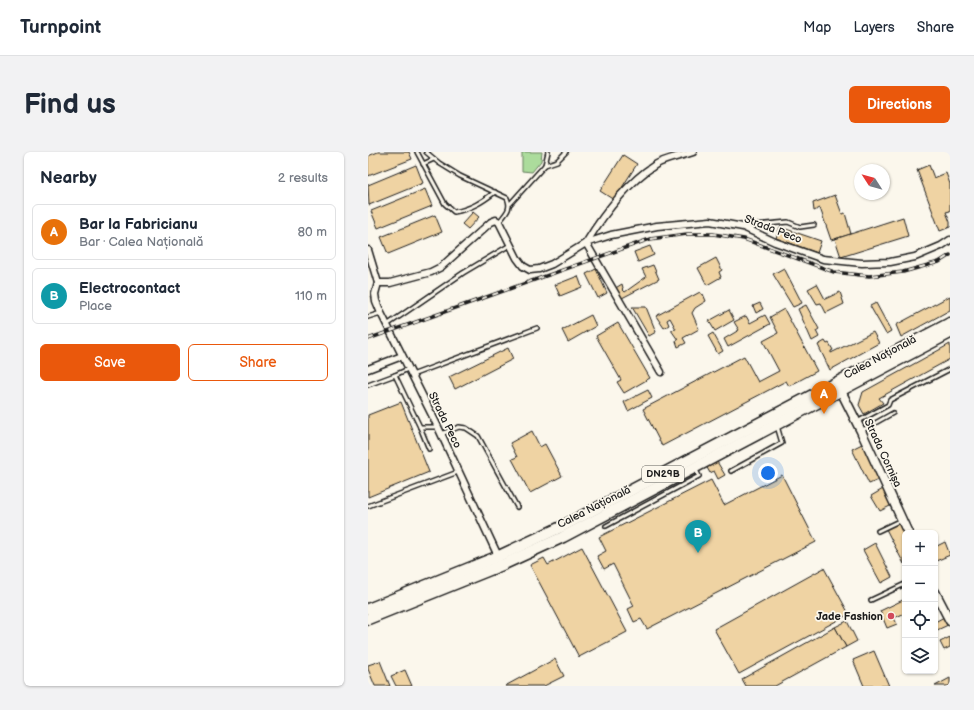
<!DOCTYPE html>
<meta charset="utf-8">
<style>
body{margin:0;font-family:"Balsamiq Sans",sans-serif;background:#f2f2f3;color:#1f2937}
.controls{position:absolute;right:12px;bottom:12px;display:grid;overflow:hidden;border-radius:6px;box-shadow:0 1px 3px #0004}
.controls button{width:36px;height:36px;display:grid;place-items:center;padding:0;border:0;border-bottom:1px solid #e0e1e3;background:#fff;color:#1f2937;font:20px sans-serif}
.compass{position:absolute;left:486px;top:12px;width:36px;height:36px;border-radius:50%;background:#fff;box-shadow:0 1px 3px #0004;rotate:306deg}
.you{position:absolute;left:400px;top:321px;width:14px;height:14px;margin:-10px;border:3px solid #fff;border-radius:50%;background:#1a73e8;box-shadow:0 0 0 6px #1a73e833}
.badge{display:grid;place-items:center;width:26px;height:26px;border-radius:50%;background:#ea580c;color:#fff;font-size:13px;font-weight:700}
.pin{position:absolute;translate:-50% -33px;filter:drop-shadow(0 1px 2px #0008)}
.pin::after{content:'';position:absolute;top:21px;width:14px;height:12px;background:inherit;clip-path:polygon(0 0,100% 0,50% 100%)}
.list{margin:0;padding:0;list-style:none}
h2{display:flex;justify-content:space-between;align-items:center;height:52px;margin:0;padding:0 16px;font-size:17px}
h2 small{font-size:13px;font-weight:400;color:#747a83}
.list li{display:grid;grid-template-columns:26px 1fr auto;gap:12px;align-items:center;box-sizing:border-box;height:56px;margin:0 8px 8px;padding:0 8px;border:1px solid #e0e1e3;border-radius:6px}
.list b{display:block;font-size:15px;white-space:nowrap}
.list p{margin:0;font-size:13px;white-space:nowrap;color:#747a83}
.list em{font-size:13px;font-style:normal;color:#747a83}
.actions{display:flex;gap:8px;padding:12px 16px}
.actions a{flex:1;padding:9px 0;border:1px solid #ea580c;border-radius:6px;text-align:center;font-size:14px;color:#ea580c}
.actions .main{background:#ea580c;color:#fff}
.icon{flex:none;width:22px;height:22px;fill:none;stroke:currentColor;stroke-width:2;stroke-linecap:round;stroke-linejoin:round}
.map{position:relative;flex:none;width:582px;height:534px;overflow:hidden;border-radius:6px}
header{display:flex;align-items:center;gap:24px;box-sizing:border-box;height:56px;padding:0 20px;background:#fff;border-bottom:1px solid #e0e1e3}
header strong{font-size:19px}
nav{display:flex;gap:22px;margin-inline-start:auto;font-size:14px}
.intro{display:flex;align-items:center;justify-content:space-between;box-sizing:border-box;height:96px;padding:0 24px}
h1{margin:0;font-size:28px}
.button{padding:10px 18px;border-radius:6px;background:#ea580c;color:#fff;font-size:14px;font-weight:700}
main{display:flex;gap:24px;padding:0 24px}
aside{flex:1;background:#fff;border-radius:6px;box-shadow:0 1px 3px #0004}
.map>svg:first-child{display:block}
.green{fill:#acdc9c;stroke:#647c5c}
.building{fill:#efd3a3;stroke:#1c1c1c}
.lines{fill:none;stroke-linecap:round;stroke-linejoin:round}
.service-casing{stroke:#1c1c1c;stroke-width:6}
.minor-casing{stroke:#1c1c1c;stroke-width:9}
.tertiary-casing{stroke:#1c1c1c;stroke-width:11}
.primary-casing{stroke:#1c1c1c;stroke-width:13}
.service{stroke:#fbf7ec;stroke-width:3}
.minor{stroke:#fbf7ec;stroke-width:6}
.tertiary{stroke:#fbf7ec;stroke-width:8}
.primary{stroke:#fbf7ec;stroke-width:10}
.rail-casing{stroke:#1c1c1c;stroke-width:3.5}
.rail{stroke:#fbf7ec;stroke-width:2;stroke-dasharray:6;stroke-linecap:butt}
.poi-dot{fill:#d1495b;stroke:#fbf7ec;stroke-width:1.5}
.labels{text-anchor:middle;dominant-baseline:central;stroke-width:3.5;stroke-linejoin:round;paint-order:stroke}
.shield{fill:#fbf7ec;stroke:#5f5e5a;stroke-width:1}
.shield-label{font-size:10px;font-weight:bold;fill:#1c1c1c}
.street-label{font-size:11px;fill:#1c1c1c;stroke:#fbf7ec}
.poi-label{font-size:11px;font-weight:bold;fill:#1c1c1c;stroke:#fbf7ec;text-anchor:end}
</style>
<header>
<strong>Turnpoint</strong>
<nav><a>Map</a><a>Layers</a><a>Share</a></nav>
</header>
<div class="intro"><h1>Find us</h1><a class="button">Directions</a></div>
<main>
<aside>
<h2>Nearby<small>2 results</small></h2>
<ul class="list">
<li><span class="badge" style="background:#e8710a">A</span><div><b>Bar la Fabricianu</b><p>Bar · Calea Națională</p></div><em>80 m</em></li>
<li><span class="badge" style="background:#0f9aa8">B</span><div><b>Electrocontact</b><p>Place</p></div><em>110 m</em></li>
</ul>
<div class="actions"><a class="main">Save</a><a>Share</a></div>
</aside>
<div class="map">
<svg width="582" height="534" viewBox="0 0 582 534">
<rect width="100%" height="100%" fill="#fbf7ec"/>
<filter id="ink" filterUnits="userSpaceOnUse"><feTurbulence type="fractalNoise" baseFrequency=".025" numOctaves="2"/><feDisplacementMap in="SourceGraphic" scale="8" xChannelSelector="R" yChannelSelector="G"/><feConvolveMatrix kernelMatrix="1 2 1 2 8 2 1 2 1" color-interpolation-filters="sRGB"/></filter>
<g filter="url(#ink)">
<polygon class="green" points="154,0 174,0 173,9 164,20 154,19"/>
<g class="building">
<polygon points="10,0 41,0 44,7 0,24 0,4"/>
<polygon points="255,3 269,12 246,48 232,39"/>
<polygon points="48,13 55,31 1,53 0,33"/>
<polygon points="561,13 566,26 578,21 582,32 582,59 578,60 582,70 582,75 572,79 549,18"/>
<polygon points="57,37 64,54 10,76 3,59"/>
<polygon points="467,43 474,62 477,61 483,82 463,88 452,56 446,59 445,51"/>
<polygon points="105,60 111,65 100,77 94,72"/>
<polygon points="67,63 74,80 20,102 13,85"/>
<polygon points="535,65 540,84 473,105 467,87"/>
<polygon points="412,75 453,89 449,101 408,86"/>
<polygon points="282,94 286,103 270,110 266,100"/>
<polygon points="348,106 354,118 351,120 353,125 339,133 330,116"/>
<polygon points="285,113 291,127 254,146 246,137 254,132 255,136 254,137 257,140 278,125 274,117"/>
<polygon points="416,116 434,151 425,155 405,122"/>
<polygon points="228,117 239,141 230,146 218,122"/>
<polygon points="210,124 214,135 192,144 187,133"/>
<polygon points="449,132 457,147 472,140 476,152 458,161 453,151 449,152 440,137"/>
<polygon points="332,140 334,143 335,142 338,149 327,156 324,161 331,177 315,186 318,191 310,195 308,189 310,188 303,178 308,177 302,166 299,168 301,173 296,176 288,164"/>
<polygon points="582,144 582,158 533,185 528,173"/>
<polygon points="392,151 395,157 388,161 385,154"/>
<polygon points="508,151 523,179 518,182 502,154"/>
<polygon points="438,153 451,177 448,179 451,185 444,189 430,157"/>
<polygon points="264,155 278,155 288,180 281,184"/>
<polygon points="416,157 449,219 421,234 418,229 294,294 275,257 376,204 390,230 411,219 395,189 410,181 402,165"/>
<polygon points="361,158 366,168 347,179 341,169"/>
<polygon points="223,163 228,174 200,190 194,178"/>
<polygon points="397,163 402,172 360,195 356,187 371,178 366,170 378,164 382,171"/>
<polygon points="250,171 282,226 256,241 249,230 253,228 228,184"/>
<polygon points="505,180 511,191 462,218 450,193 457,189 459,192 461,191 465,198 463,199 463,201"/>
<polygon points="345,181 355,199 350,202 340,184"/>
<polygon points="582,192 582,207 511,246 515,251 496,262 491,253 495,240"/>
<polygon points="140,196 145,207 87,237 81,225"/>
<polygon points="280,238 284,246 260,259 256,250"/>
<polygon points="33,250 61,320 0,345 0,263"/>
<polygon points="164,279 172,295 177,292 194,324 162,341 144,307 149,305 142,291"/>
<polygon points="496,291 513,327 501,332 484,297"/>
<polygon points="348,308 357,323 350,327 346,319 342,321 338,314"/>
<polygon points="414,323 448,390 279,477 273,467 266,470 260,457 266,454 245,412 236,417 229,404 238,399 231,385 343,328 356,353"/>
<polygon points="515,337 524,353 512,359 503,344"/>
<polygon points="532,370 537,381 536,412 518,377"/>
<polygon points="577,390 582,403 568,409 567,405 567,395"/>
<polygon points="507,391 524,425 513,431 495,398"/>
<polygon points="214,395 259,480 211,505 162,413 176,406 180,413"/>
<polygon points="456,416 481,462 371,522 346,477"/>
<polygon points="537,447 537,461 526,466 529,472 519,476 512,459"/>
<polygon points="576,465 580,473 567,479 567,470"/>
<polygon points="479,469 489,489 478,495 467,475"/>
<polygon points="467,475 478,495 407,534 378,534 374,527"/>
<polygon points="582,485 582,495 576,498 572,490"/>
<polygon points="506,499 521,534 496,534 485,508"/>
<polygon points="187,507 196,524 176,534 137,534"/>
<polygon points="12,509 22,534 7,534 0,517 0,513"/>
<polygon points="37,518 44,534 28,534 23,524"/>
<polygon points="582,526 582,534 567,534"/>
</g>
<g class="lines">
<g class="service-casing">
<g id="service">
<path d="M 49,0 L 77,52 L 86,60 C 103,57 114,50 127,40"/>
<path d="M 58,0 L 71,11 L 92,24 L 139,46 C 144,57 138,61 131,70"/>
<polyline points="55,12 66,7"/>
<polyline points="177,13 189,9 198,0"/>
<polyline points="142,52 177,13 180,0"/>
<polyline points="377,74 420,70 432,75 446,73"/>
<polyline points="0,165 13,161"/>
<polyline points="19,173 95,121 142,93"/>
<polyline points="27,223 40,217"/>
<polyline points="44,223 169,176"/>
<polyline points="0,233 27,223 52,275 61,297"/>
<polyline points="489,270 520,253 522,248 582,217"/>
<polyline points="52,275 70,275"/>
<polyline points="493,279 525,261"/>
<polyline points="73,282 91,275 98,276 110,284 149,355"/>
<polyline points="363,319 414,291 409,274"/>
<polyline points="0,354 90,320"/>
<polyline points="238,374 331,324 328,318"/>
<polyline points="510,379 533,368"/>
<polyline points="503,448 537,432"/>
</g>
</g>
<g class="minor-casing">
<g id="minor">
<polyline points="0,98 10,131 7,142 8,149 13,161 70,275 131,406"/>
<polyline points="10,131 22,131 63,120 73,115 123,70 128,68 131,70 149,106 155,114 162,118 171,117 184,112 218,91 243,83 289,74 342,69 375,75 407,90 455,107 494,111 522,110 547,105 573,94 582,88"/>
<polyline points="0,217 34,204"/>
<path d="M 293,220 L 218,91 C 235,63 259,31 287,13 C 296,7 314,4 325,0"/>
</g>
</g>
<g class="tertiary-casing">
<g id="tertiary">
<polyline points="471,235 493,279 540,381"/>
<polyline points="567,440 582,469"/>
</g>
</g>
<g class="primary-casing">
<g id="primary">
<polyline points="0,457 131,404 191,376 582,171"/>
<polyline points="0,467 134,413 195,385 582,181"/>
</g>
</g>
<use href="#service" class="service"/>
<use href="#minor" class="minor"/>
<use href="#tertiary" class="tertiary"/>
<use href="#primary" class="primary"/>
<g class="rail-casing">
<polyline id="rail" points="0,187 282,87 319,82 345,82 376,87 466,120 501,124 535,120 571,110 582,103"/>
</g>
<use href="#rail" class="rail"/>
</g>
</g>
<circle class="poi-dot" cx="523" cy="464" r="4"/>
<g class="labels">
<rect class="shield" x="274" y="314" width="42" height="16" rx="3"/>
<g class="shield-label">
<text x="295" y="322">DN29B</text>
</g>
<g class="street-label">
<text transform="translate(405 77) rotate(21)">Strada Peco</text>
<text transform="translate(512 205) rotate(-28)">Calea Națională</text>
<text transform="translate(77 268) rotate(64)">Strada Peco</text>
<text transform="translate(515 301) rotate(65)">Strada Cornișa</text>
<text transform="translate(226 355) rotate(-27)">Calea Națională</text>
</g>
<g class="poi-label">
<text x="515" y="464">Jade Fashion</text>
</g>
</g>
</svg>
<div class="controls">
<button>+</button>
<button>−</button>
<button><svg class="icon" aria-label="locate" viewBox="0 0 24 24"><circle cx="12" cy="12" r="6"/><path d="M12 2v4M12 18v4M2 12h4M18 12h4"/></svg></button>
<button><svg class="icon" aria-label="layers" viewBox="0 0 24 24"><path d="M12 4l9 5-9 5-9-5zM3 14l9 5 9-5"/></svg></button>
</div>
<svg class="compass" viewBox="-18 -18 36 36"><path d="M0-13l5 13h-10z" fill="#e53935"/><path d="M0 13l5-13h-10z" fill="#747a83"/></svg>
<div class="you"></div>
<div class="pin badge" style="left:456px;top:262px;background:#e8710a">A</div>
<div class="pin badge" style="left:330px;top:401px;background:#0f9aa8">B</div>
</div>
</main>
